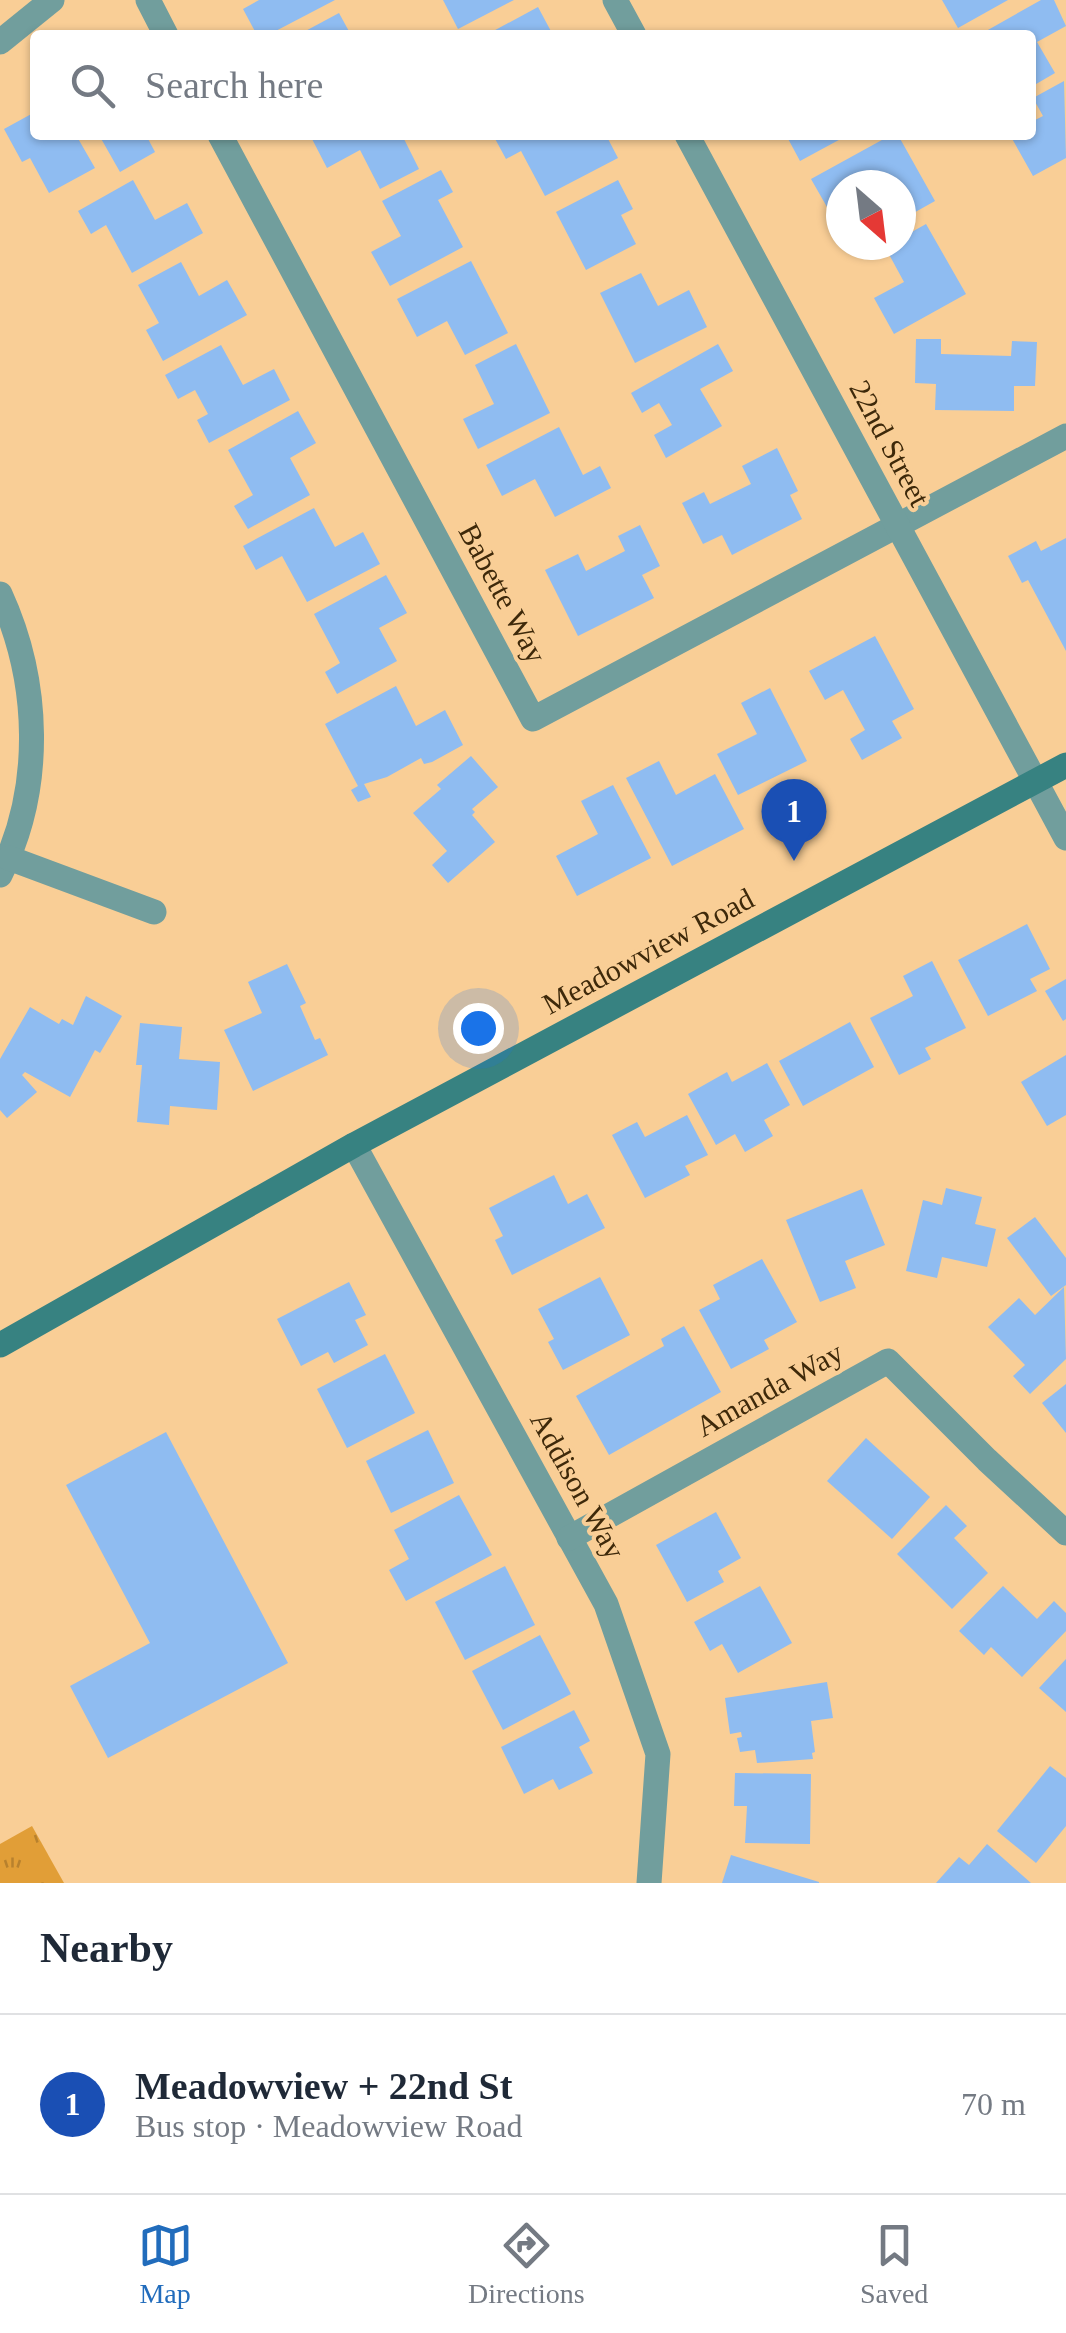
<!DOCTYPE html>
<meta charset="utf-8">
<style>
body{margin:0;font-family:"Times New Roman",serif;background:#f2f2f3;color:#1f2937}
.compass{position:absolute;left:826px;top:170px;width:90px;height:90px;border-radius:50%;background:#fff;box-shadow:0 2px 8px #0004;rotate:152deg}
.you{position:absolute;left:478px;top:1028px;width:35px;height:35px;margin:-25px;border:8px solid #fff;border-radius:50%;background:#1a73e8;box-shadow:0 0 0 15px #1a73e833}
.badge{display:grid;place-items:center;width:65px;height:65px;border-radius:50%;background:#216cbc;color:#fff;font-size:32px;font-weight:700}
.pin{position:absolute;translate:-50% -82px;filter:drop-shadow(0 2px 5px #0008)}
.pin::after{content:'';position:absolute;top:52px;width:35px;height:30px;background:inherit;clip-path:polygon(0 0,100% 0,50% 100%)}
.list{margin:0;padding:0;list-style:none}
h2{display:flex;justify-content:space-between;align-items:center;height:130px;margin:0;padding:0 40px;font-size:42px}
h2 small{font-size:32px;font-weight:400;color:#747a83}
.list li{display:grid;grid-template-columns:65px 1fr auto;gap:30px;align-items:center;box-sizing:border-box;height:180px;padding:0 40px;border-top:2px solid #e0e1e3}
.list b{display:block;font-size:38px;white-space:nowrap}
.list p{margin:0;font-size:32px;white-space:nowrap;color:#747a83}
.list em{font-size:32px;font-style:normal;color:#747a83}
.icon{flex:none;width:55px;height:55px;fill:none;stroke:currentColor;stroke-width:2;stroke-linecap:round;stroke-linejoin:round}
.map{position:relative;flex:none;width:1066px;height:1883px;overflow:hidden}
.search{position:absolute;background:#fff;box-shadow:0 2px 8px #0004;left:30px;right:30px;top:30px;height:110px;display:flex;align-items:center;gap:25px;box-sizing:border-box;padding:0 35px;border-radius:10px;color:#747a83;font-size:38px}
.sheet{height:310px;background:#fff}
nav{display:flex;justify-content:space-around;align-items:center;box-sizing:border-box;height:140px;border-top:2px solid #e0e1e3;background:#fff;font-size:28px;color:#747a83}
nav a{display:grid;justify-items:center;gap:5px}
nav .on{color:#216cbc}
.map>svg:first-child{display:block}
.grass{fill:url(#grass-tufts)}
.building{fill:#8fbcf1}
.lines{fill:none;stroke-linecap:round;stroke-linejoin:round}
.minor{stroke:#719e9d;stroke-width:25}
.secondary{stroke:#378281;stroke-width:25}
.labels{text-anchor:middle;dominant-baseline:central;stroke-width:8;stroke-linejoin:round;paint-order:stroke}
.street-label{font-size:30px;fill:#3e290a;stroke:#f9ce96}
</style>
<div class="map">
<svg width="1066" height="1883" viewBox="0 0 1066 1883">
<defs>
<pattern id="grass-tufts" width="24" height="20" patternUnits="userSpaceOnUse" patternTransform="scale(2.5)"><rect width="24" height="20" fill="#e19e37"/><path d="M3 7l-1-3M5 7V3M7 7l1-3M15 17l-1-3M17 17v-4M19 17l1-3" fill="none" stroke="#b8812d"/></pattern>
</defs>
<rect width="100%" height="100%" fill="#f9ce96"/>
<polygon class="grass" points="32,1826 64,1883 0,1883 0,1844"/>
<g class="building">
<polygon points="259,0 335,0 268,35 257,35 243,9"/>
<polygon points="443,0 514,0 458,29"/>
<polygon points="942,0 1008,0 958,28"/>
<polygon points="1041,0 1054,0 1066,26 1037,42 1055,73 1031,87 1031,35 979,35"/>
<polygon points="538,7 553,35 486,35"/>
<polygon points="339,13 351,35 298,35"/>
<polygon points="1064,81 1066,158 1033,176 1010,135 1031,135 1031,122 1043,116 1033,98"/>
<polygon points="35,112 35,135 76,135 95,168 49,193 30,158 22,162 4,129"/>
<polygon points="99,135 146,135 155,152 120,172"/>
<polygon points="315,135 402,135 419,169 380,189 360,150 327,168 311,137"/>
<polygon points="493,135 568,135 570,139 577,135 606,135 618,158 545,196 521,151 506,159"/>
<polygon points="786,135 848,135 800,161"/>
<polygon points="891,135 898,135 935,201 901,220 901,185 841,185 841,199 827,207 811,179"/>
<polygon points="441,170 453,192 438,200 463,247 390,286 371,252 401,236 382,201"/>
<polygon points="133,180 155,220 187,203 203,233 132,273 106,225 91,234 78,211"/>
<polygon points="618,180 633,209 621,215 636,244 586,270 556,212"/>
<polygon points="926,224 966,294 894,334 874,298 904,282 885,247 901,245 901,238"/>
<polygon points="471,261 508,333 465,355 447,321 417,337 397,299"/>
<polygon points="181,262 199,296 227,280 247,315 163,361 146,330 159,323 138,285"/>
<polygon points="641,273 658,306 689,290 707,327 635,363 600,293"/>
<polygon points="916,339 941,339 941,354 1011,356 1012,341 1037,342 1035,386 1014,386 1014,411 935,410 936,384 915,383"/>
<polygon points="516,344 550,413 478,449 463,419 494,404 475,365"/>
<polygon points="718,344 733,371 700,389 722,426 666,458 654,435 672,425 659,403 642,413 631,393"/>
<polygon points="221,345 243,385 274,369 290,400 209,443 197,420 208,414 195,390 178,399 165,375"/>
<polygon points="298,411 316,443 290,458 310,495 248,529 234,506 253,495 228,450"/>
<polygon points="559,427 583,475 600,466 611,488 555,517 535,479 502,496 486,465"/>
<polygon points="777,448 798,491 790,495 802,519 732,555 722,535 703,544 682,503 704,492 710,504 751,484 742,466"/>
<polygon points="314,508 335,547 363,532 380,564 307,602 282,556 256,570 243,546"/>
<polygon points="640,525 660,566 642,575 654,598 578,636 545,570 578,554 586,571 625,551 618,536"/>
<polygon points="1066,538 1066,651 1028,580 1022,583 1008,556 1036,541 1041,551"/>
<polygon points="386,575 407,613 379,628 397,661 337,694 325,672 340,663 314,614"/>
<polygon points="875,636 914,709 892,721 902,738 862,760 850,739 865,730 843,690 825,700 809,671"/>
<polygon points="396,686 416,726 445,710 463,745 432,762 424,764 421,758 387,777 364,784 371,797 358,802 351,790 358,786 325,724"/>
<polygon points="770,688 807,761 738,795 717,754 757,734 741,703"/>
<polygon points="471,756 498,787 472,809 475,812 472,815 495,842 448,883 432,865 447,851 413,813 441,789 437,785"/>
<polygon points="659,761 676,795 715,774 744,829 672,866 626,778"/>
<polygon points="613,785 651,858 577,896 556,856 598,834 581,801"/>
<polygon points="1027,924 1050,969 1030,979 1037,991 988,1016 958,960"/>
<polygon points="932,961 966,1028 925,1048 931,1059 899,1075 870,1018 913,996 903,976"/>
<polygon points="287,964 306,1003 300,1006 315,1040 320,1038 328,1055 253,1091 224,1030 262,1013 248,982"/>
<polygon points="1066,979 1066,1019 1063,1021 1045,991"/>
<polygon points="86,996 122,1016 100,1053 95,1050 70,1097 25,1072 22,1075 37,1092 7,1118 0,1110 0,1059 30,1007 59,1024 62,1019 73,1025"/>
<polygon points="850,1022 874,1067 803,1106 779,1061"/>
<polygon points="140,1023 182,1027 179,1059 220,1062 217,1110 170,1106 169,1125 137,1122 142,1065 136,1065"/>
<polygon points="1066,1055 1066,1115 1047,1126 1021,1082"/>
<polygon points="767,1063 790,1105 764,1120 773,1136 745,1152 735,1134 716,1145 688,1094 727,1072 732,1082"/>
<polygon points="687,1115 708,1155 685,1166 690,1175 645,1198 612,1135 637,1122 645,1137"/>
<polygon points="554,1175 568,1204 587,1194 605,1228 512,1275 495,1240 503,1236 489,1208"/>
<polygon points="946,1188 982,1197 975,1224 996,1229 987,1267 942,1257 937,1278 906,1271 923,1200 942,1205"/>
<polygon points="862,1189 885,1245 845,1261 856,1288 820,1302 786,1220"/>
<polygon points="1035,1217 1066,1258 1066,1285 1051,1296 1007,1238"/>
<polygon points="762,1259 797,1322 764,1340 769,1349 731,1369 699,1310 720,1299 713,1285"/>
<polygon points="600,1277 630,1335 563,1370 548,1342 554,1339 538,1309"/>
<polygon points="349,1282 366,1315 355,1320 368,1345 334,1363 328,1352 301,1366 277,1319"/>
<polygon points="1064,1287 1066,1359 1030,1394 1013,1376 1025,1365 988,1327 1019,1298 1035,1315"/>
<polygon points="684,1326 721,1392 609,1455 576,1396 664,1346 661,1339"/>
<polygon points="385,1354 415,1413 347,1448 317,1389"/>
<polygon points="1066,1384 1066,1433 1042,1403"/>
<polygon points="428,1430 454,1483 391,1513 366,1461"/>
<polygon points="166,1432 288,1663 108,1758 70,1686 150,1643 66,1485"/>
<polygon points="866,1438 930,1497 892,1539 827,1481"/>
<polygon points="459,1495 492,1555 406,1601 389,1570 409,1559 394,1530"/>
<polygon points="946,1505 967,1526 954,1538 988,1573 952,1609 897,1554"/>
<polygon points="716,1512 741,1558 718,1571 724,1582 687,1602 656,1545"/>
<polygon points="505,1566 535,1625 465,1660 435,1602"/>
<polygon points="760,1586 792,1643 738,1673 722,1644 710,1651 694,1622"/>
<polygon points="1003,1586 1037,1619 1054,1601 1066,1613 1066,1631 1022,1677 991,1647 984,1655 959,1631"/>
<polygon points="540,1635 571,1694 503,1730 472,1671"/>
<polygon points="1066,1659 1066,1712 1039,1688"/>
<polygon points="827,1682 833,1718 811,1721 815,1752 812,1753 813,1759 757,1763 755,1750 740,1752 737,1738 742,1737 741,1732 730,1734 725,1698"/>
<polygon points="574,1710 590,1741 579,1747 593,1773 559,1790 553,1779 524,1794 501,1747"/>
<polygon points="1050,1766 1066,1778 1066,1826 1036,1863 997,1831"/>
<polygon points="735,1773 811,1774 810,1844 745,1843 747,1806 734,1806"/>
<polygon points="987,1844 1031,1883 936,1883 959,1857 969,1865"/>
<polygon points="731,1855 819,1882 819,1883 722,1883"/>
</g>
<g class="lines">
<g class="minor">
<polyline points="148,0 166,35"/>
<polyline points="615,0 634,35"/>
<polyline points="0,42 52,0"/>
<polyline points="220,135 533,719 1066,436"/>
<polyline points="687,135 1066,838"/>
<path d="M 0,594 C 40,681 44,788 0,875"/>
<polyline points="9,858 154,912"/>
<polyline points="354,1145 606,1604 658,1754 649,1883"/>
<polyline points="569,1538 888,1361 987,1460 1066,1533"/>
</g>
<polyline class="secondary" points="0,1345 354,1145 1066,765"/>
</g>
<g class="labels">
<g class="street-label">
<text transform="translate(890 443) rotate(62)">22nd Street</text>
<text transform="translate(503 593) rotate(62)">Babette Way</text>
<text transform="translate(648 951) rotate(-28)">Meadowview Road</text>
<text transform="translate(769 1389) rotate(-29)">Amanda Way</text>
<text transform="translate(578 1485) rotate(61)">Addison Way</text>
</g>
</g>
</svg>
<svg class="compass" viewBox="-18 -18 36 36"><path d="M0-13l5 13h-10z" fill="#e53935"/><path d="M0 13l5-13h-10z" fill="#747a83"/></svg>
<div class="you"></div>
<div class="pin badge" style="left:794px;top:861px;background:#1a4fb4">1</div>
<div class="search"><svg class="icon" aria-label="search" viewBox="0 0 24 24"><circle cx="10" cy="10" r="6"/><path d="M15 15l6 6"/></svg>Search here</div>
</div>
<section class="sheet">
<h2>Nearby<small></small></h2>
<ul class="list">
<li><span class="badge" style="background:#1a4fb4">1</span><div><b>Meadowview + 22nd St</b><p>Bus stop · Meadowview Road</p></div><em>70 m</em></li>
</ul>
</section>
<nav>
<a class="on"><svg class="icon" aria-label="map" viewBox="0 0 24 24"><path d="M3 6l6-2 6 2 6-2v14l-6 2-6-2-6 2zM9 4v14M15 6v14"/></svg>Map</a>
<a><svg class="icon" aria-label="directions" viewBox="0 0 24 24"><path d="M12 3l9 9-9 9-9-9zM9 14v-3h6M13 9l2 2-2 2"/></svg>Directions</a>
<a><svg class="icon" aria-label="saved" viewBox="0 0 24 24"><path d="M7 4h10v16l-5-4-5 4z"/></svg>Saved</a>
</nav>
